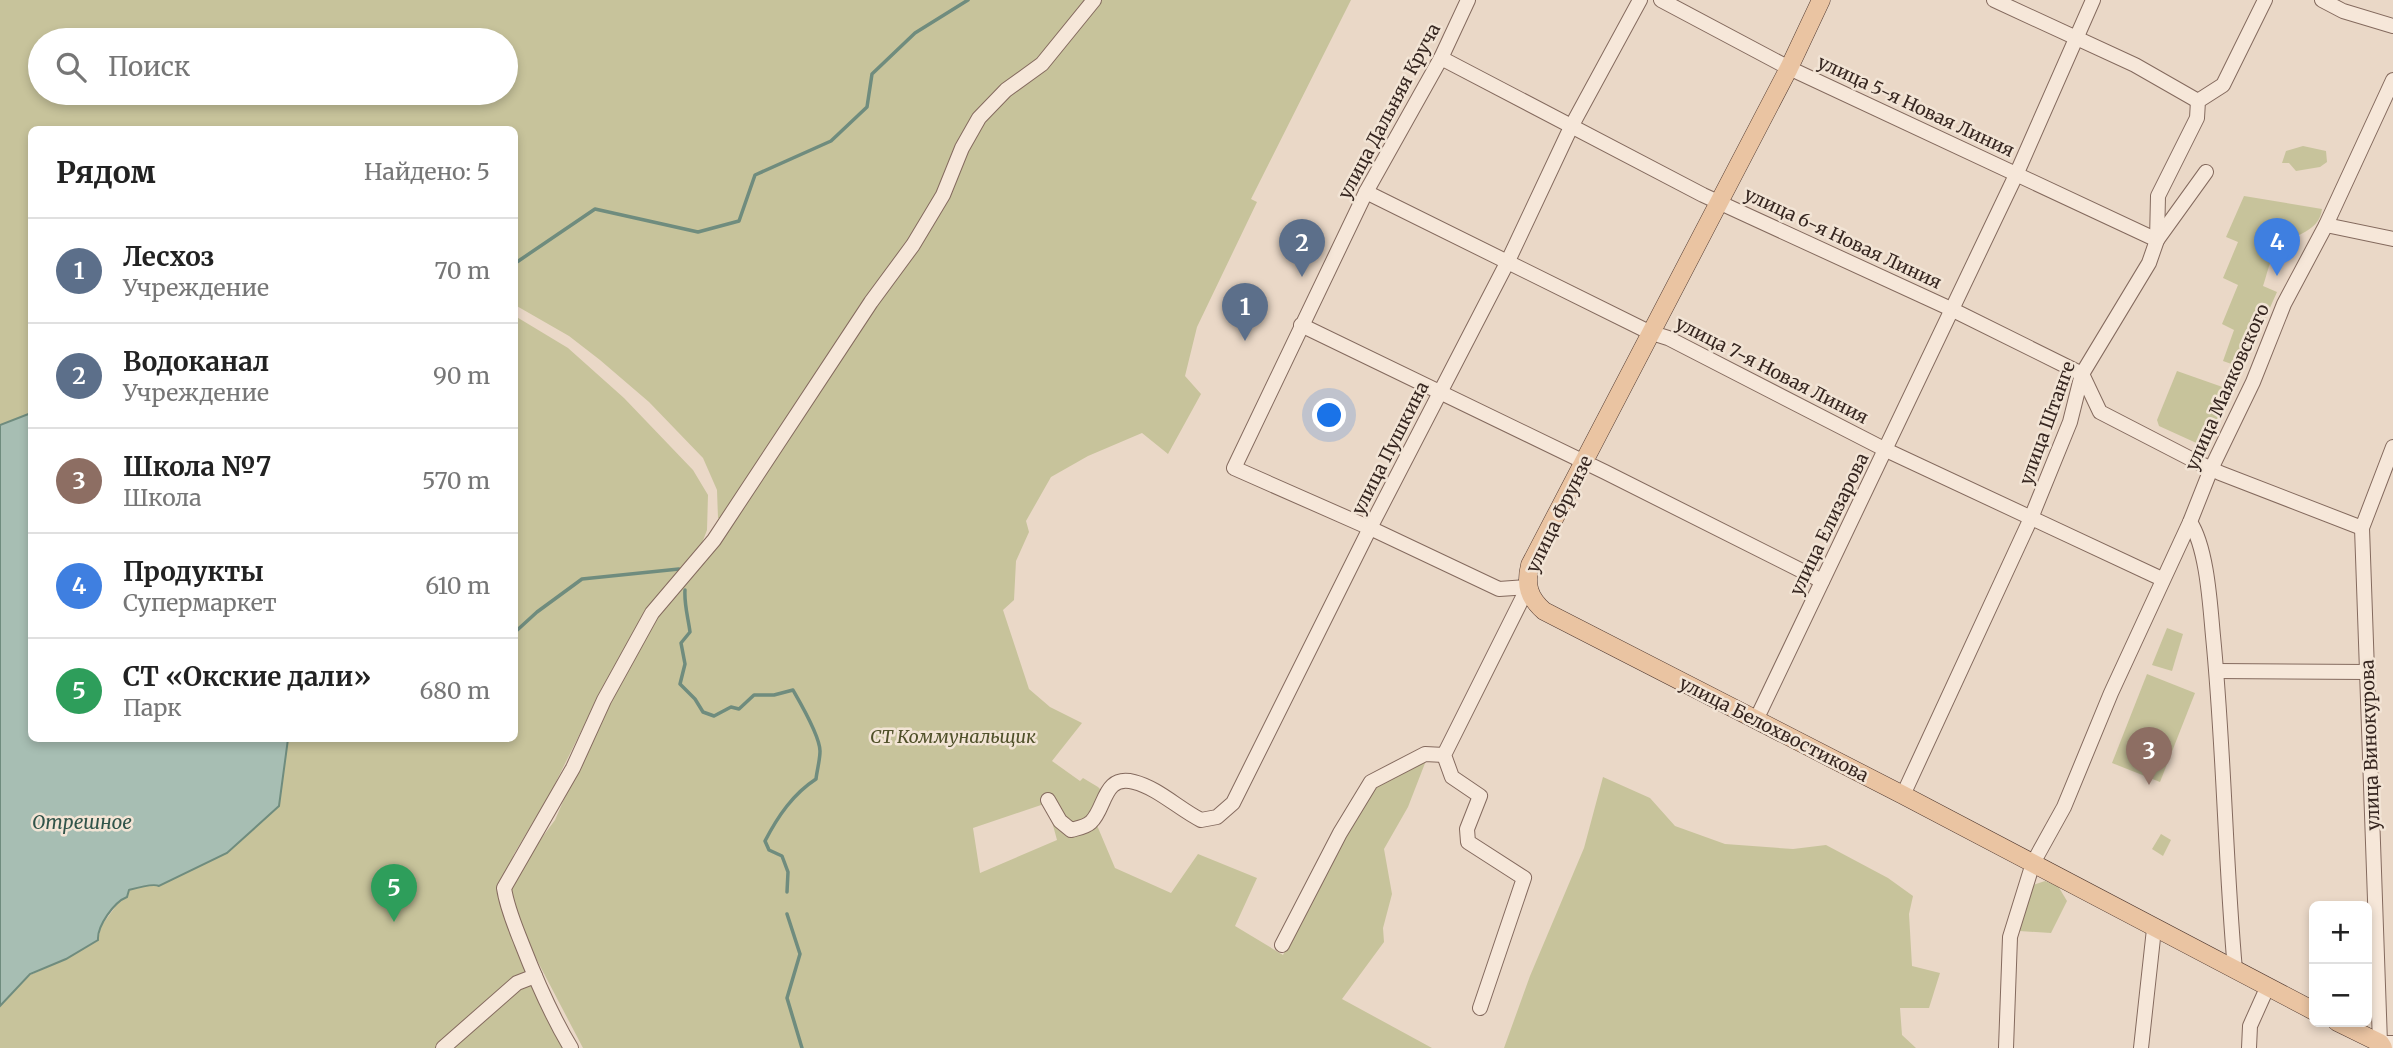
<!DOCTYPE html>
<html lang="ru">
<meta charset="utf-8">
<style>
body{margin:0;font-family:Merriweather,serif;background:#f2f2f2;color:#222}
.controls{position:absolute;right:21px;bottom:21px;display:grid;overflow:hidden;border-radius:10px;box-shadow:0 4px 10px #0003}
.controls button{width:63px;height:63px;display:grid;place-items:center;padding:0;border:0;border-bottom:2px solid #e0e0e0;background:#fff;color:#222;font:35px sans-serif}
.you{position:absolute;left:1330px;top:416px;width:24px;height:24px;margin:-18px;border:5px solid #fff;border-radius:50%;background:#1a73e8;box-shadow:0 0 0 10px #1a73e833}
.badge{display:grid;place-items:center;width:46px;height:46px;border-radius:50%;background:#ea580c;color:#fff;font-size:23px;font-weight:700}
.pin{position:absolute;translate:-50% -58px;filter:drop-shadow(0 2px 4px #0008)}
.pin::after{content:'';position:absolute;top:37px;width:24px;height:21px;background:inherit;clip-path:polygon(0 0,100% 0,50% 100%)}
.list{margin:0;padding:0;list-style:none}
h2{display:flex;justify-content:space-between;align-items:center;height:91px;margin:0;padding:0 28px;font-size:30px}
h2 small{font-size:23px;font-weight:400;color:#767676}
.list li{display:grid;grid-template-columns:46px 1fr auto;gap:21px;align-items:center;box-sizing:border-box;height:105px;padding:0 28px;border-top:2px solid #e0e0e0}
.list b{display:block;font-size:26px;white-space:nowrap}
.list p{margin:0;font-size:23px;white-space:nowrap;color:#767676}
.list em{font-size:23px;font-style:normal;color:#767676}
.icon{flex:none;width:38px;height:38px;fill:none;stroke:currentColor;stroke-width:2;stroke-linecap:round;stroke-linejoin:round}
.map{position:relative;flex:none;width:2393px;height:1048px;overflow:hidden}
.search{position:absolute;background:#fff;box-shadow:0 4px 10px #0003;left:28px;top:28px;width:490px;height:77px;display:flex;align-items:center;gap:18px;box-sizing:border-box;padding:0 24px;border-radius:38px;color:#767676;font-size:26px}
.panel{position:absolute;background:#fff;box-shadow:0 4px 10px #0003;left:28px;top:126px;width:490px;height:616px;border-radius:10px}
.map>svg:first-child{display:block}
.green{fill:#c7c39b;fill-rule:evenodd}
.water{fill:#a7beb3;stroke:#6f8c7e;stroke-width:2}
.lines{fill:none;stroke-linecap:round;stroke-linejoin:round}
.stream{stroke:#6f8c7e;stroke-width:3.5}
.minor-casing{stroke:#846a5e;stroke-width:16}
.major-casing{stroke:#523a31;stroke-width:19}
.minor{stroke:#f6e7d9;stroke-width:14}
.major{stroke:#eac4a2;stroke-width:18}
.labels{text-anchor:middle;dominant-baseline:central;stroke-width:5;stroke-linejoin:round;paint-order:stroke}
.street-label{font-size:18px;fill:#362620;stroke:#f2e4d5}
.park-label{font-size:18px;font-style:italic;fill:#4f5029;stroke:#f2e4d5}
.water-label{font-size:19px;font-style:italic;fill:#31544a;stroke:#f2e4d5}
</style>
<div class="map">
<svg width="2393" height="1048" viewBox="0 0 2393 1048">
<rect width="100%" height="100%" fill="#ead8c7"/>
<g class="green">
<path d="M 0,0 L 1091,0 L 1044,58 L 1009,81 L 940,194 L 723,519 L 718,518 L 717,490 L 703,458 L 649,402 L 600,360 L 569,336 L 515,305 L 514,130 L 32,130 L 31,413 L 0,425 ZM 40,40 L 506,40 L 506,93 L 40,93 Z"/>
<path d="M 1100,0 L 1351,0 L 1251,199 L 1257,202 L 1197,327 L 1185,376 L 1201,394 L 1168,454 L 1142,433 L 1088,456 L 1051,477 L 1026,521 L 1029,532 L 1016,561 L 1014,600 L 1003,610 L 1029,689 L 1050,707 L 1082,723 L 1052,761 L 1080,781 L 1083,778 L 1098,787 L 1109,798 L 1096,823 L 1115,868 L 1171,893 L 1198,854 L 1257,878 L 1235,926 L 1283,955 L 1335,850 L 1372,789 L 1427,758 L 1408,807 L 1384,849 L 1392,894 L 1383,928 L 1384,942 L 1342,999 L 1432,1048 L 583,1048 L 517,922 L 509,893 L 532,851 L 555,820 L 587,746 L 621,680 L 660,612 L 782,446 L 979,125 L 1016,89 L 1033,79 L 1056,57 ZM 1047,803 L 1057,840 L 980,873 L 973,828 Z"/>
<polygon points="2303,146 2326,151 2327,162 2320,167 2296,171 2289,163 2282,163 2286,151"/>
<path d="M 2244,196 L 2322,209 C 2319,234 2292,233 2278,249 C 2270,257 2267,275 2263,286 L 2277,292 L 2243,368 L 2223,361 L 2234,330 L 2222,324 L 2238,285 L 2223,278 L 2238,242 L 2226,237 Z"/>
<path d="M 515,316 L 568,348 L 624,398 L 693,470 L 708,495 L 707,530 L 699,551 L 651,609 L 597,699 L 551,792 L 514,854 L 500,894 L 566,1048 L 0,1048 L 0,1006 L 30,975 L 66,959 L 98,940 L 101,926 L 128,890 C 136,888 153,883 159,886 L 231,849 L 279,806 L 288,739 L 514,738 Z"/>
<polygon points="2177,371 2231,390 2218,425 2203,446 2159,426 2157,420"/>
<polygon points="2167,628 2183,634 2172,671 2152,665"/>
<polygon points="2147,674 2195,693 2160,782 2112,763"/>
<polygon points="1603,777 1650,798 1675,826 1725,844 1793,849 1826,845 1888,878 1913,896 1909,914 1912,966 1940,973 1929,1008 1900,1008 1902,1035 1916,1048 1504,1048 1530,976 1584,848"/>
<polygon points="2161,834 2171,840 2163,856 2152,849"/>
<polygon points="2045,881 2058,886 2067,901 2051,933 2019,931 2033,885"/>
</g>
<path class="water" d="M 31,413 L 32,738 L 288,739 L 279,806 L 227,853 L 159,886 C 153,883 136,888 129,890 L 127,897 C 114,902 97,926 98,940 L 66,959 L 30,974 L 0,1006 L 0,425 Z"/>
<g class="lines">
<g class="stream">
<polyline points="514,264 595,209 698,232 739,221 755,175 831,141 867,107 872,74 915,33 968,0"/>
<path d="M 685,590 C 684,604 688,617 690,632 L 681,643 L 685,664 L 680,684 L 695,699 L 703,712 L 714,716 L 731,707 L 739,709 L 754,695 L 774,695 L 793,690 C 801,704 820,736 820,751 C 820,760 817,770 816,779 C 793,794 778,816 765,841 L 769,850 L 782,856 L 788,872 L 787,892"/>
<polyline points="514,633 537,612 582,579 679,569"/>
<polyline points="787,914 800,954 787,998 802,1048"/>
</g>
<g class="minor-casing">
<g id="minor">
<polyline points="1468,0 1441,58 1366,192 1234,468 1370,528 1499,589 1528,587"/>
<polyline points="1661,0 1789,68 2157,240 2206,172"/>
<polyline points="1994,0 2135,65 2198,101"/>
<polyline points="2322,0 2343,11 2393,26"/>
<polyline points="1441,58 1703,195 1951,309 2082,374 2100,412 2193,460 2220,473 2362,528"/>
<polyline points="1366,192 1649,332 1668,338 1886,450 2162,579"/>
<polyline points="2326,225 2393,239"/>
<polyline points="1301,325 1605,472 1822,581"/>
<polyline points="2393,447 2362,528 2380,1043 2393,1043"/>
<path d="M 2190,522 C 2207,548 2210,604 2213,636 C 2224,747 2225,859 2235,970"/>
<polyline points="2217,671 2368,672"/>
<polyline points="1756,720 2016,175 2093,0"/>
<polyline points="1903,795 2031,518 2070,422 2082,374 2149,263 2157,240 2158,196 2197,118 2198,101 2223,85 2265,0"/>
<path d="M 1048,800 L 1060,821 L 1071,830 C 1078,828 1086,827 1091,822 C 1106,808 1103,774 1134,782 C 1158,788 1179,809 1201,820 L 1217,817 L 1233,803 L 1370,528 L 1508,261 L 1571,127 L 1640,0"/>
<polyline points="1282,945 1340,833 1371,782 1425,754 1444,755"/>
<polyline points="1480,1008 1524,878 1468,842 1467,829 1480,796 1452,777 1444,755 1528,587"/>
<polyline points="443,1048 517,983 535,976"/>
<path d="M 571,1048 C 551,1015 536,980 522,944 C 515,926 507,908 504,888 L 573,768 L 604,700 L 652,613 L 714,540 L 871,302 L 913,245 L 943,195 L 962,148 L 979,118 L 1006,90 L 1042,64 L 1094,0"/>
<polyline points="2006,1048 2010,937 2033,863 2064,807 2111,693 2190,522 2211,469 2253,382 2284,304 2326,225 2393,80"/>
<polyline points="2141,1048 2154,929"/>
<polyline points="2249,1048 2250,1026 2267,988"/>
</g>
</g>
<g class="major-casing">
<g id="major">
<path d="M 1821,0 L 1789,68 L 1530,565 C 1525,585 1529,598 1544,611 L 1903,795 L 2314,1011"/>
<polyline points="2337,1022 2380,1043 2383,1048"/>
</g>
</g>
<use href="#minor" class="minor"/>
<use href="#major" class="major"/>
</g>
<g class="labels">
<g class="street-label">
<text transform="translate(1916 106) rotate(25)">улица 5-я Новая Линия</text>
<text transform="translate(1389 111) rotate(-62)">улица Дальняя Круча</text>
<text transform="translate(1843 238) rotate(25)">улица 6-я Новая Линия</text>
<text transform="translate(1772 370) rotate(27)">улица 7-я Новая Линия</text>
<text transform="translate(2227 387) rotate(-66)">улица Маяковского</text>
<text transform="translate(2047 423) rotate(-70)">улица Штанге</text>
<text transform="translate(1390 448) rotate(-63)">улица Пушкина</text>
<text transform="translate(1559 514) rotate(-64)">улица Фрунзе</text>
<text transform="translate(1829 524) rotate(-64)">улица Елизарова</text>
<text transform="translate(1774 729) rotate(27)">улица Белохвостикова</text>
<text transform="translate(2370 745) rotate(-92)">улица Винокурова</text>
</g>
<g class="park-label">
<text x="953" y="736">СТ Коммунальщик</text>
</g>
<g class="water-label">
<text x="82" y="822">Отрешное</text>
</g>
</g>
</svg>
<div class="controls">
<button>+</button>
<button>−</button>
</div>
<div class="you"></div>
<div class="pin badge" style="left:1245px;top:341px;background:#5c6f8a">1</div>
<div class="pin badge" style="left:1302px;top:277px;background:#5c6f8a">2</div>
<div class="pin badge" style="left:2149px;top:785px;background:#8d6e63">3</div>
<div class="pin badge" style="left:2277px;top:276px;background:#3f7fe0">4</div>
<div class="pin badge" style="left:394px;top:922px;background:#2e9e5b">5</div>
<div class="search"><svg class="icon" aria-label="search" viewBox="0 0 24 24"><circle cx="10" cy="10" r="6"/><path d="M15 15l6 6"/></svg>Поиск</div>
<section class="panel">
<h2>Рядом<small>Найдено: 5</small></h2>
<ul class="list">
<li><span class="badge" style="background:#5c6f8a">1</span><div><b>Лесхоз</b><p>Учреждение</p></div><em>70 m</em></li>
<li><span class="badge" style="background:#5c6f8a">2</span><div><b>Водоканал</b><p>Учреждение</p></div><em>90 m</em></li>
<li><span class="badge" style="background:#8d6e63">3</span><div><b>Школа №7</b><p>Школа</p></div><em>570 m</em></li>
<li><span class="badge" style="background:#3f7fe0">4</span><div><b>Продукты</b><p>Супермаркет</p></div><em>610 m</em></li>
<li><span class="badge" style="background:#2e9e5b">5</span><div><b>СТ «Окские дали»</b><p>Парк</p></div><em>680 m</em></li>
</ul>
</section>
</div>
